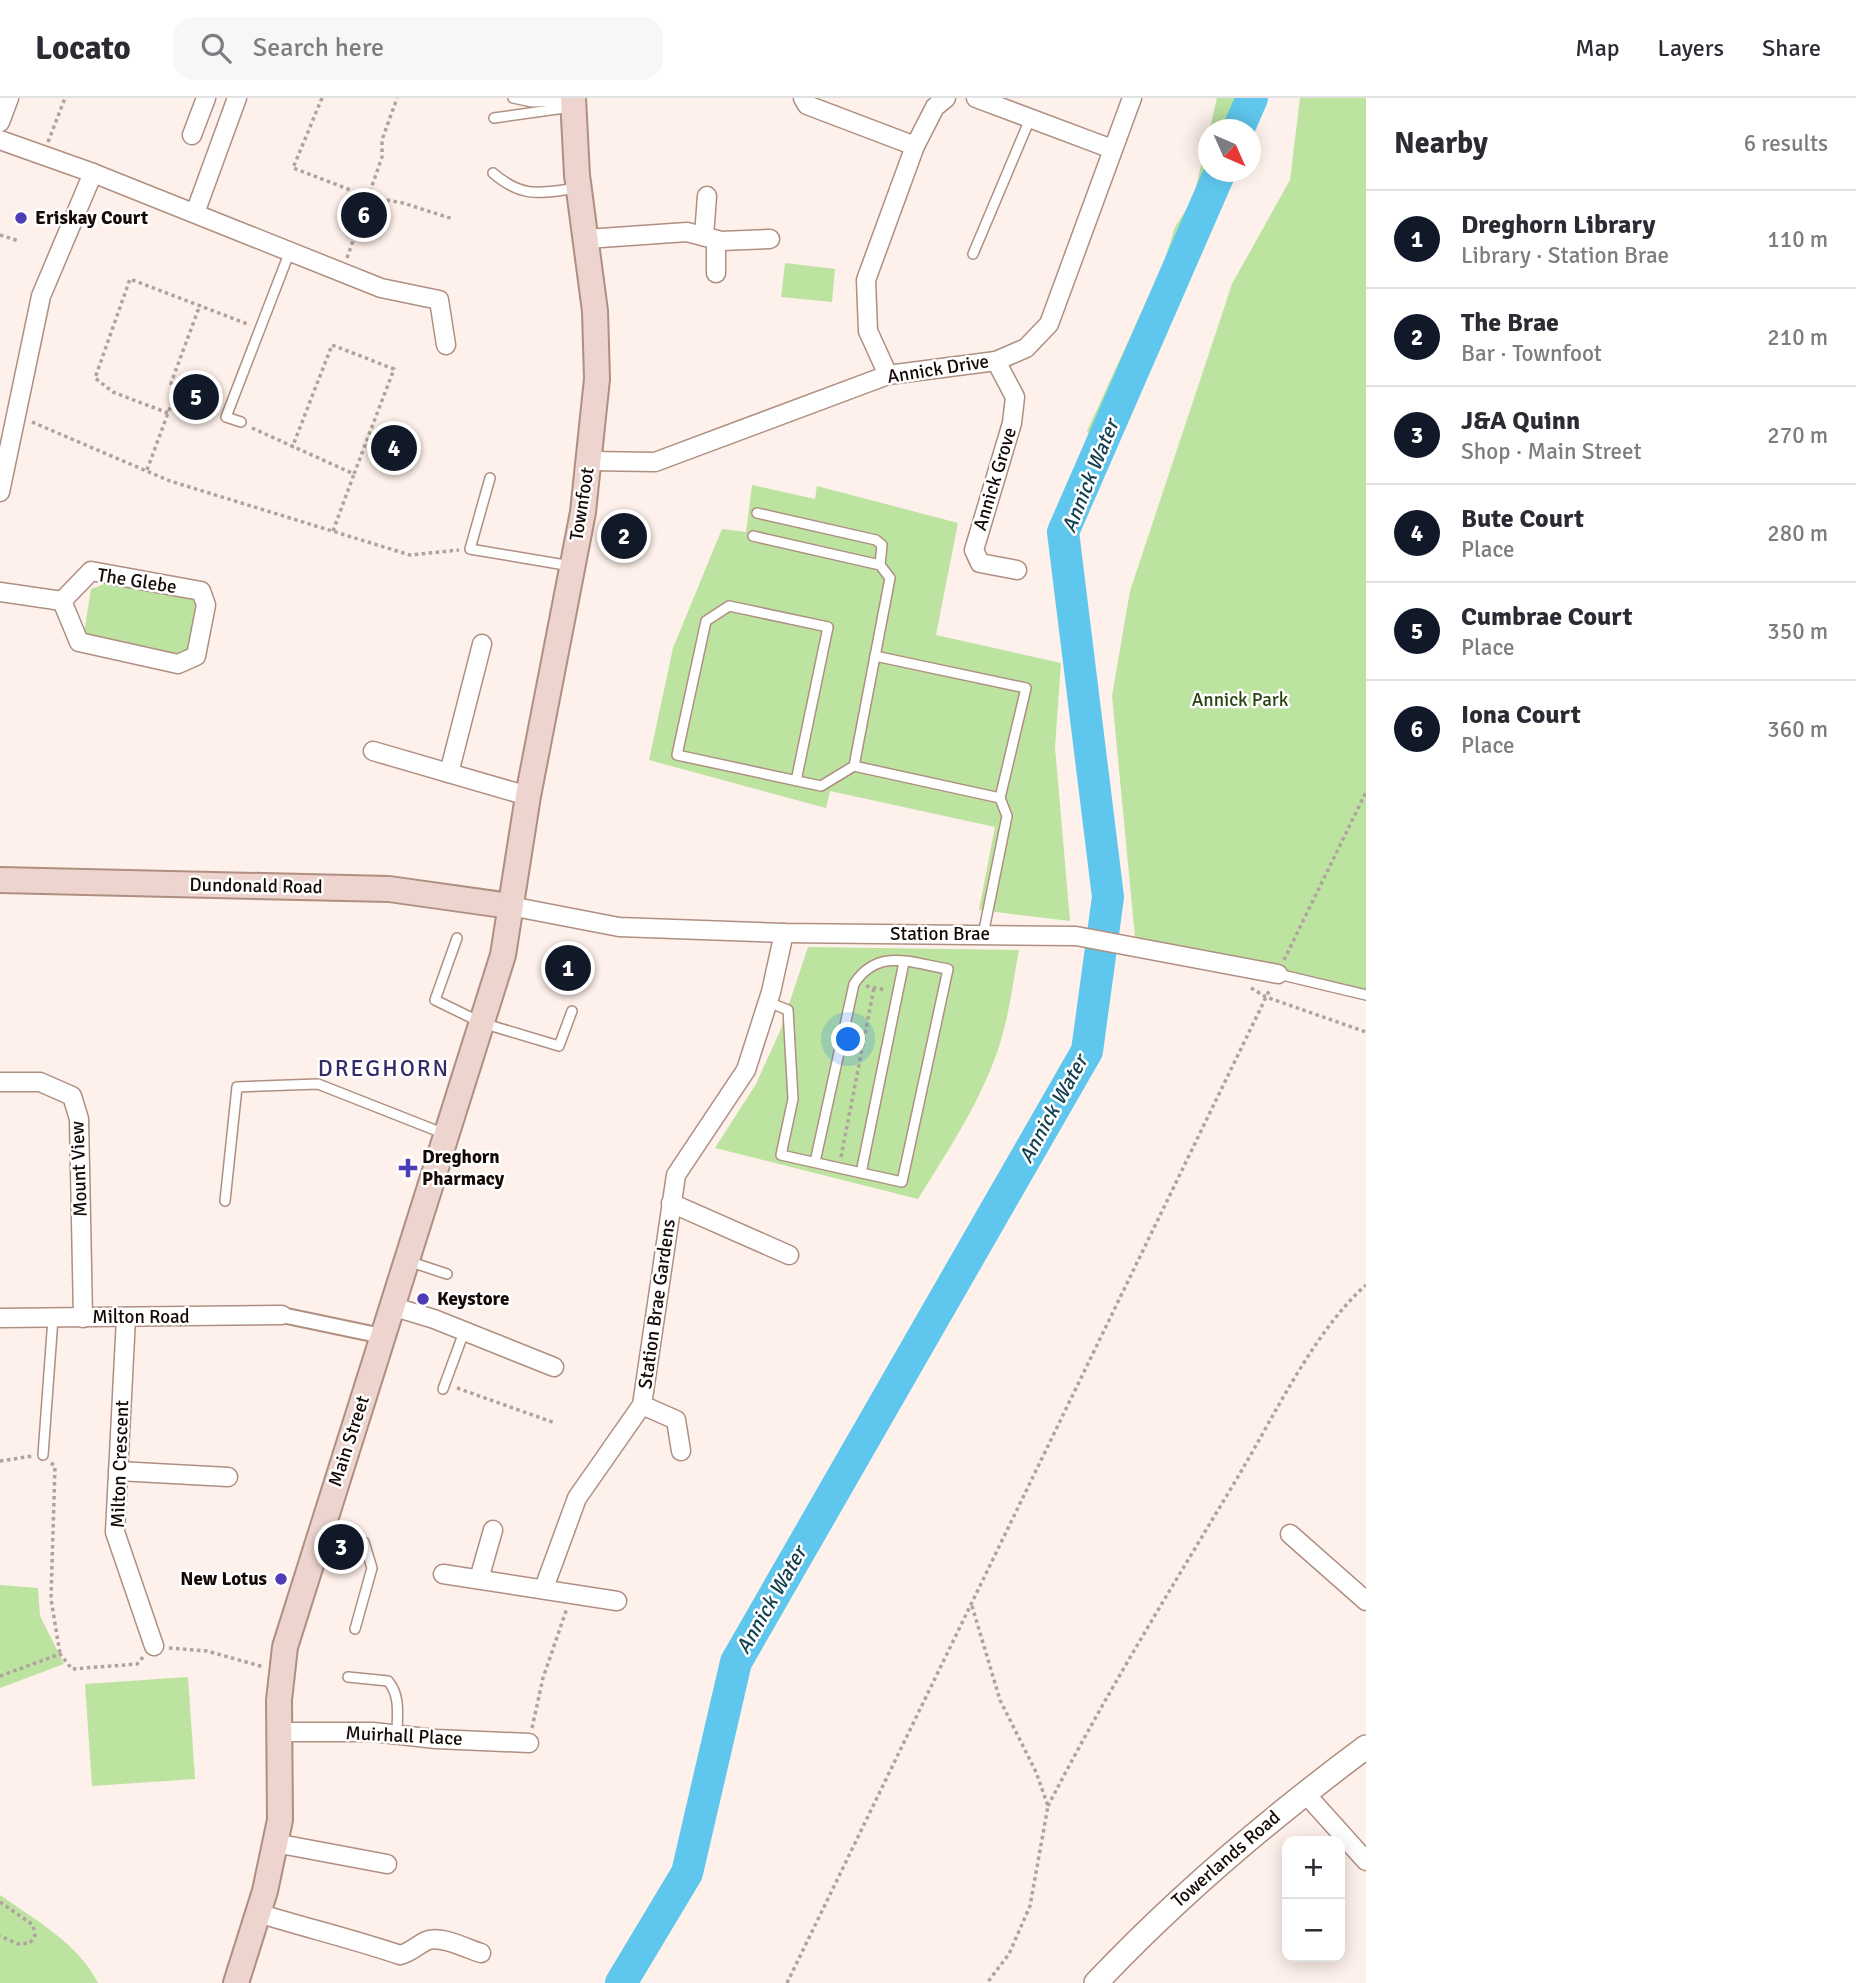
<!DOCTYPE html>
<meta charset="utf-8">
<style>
body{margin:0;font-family:Signika,sans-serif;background:#f7f7f7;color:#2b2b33}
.controls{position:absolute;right:21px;bottom:21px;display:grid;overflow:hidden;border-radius:14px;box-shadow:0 4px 18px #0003}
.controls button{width:63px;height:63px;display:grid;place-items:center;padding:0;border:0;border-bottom:2px solid #e1e1e2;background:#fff;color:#2b2b33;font:35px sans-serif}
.compass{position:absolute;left:1198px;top:21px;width:63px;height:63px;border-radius:50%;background:#fff;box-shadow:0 4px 18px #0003;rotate:135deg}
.you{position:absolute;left:849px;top:942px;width:24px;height:24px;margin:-18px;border:5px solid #fff;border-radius:50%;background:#1a73e8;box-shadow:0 0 0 10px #1a73e833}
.badge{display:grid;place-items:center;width:46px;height:46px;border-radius:50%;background:#111827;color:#fff;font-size:23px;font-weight:700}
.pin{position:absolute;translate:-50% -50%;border:4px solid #fff;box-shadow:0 2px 7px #0006}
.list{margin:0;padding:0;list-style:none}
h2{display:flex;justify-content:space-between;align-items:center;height:91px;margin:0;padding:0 28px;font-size:30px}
h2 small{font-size:23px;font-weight:400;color:#7c7c81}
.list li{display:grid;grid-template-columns:46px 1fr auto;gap:21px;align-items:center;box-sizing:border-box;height:98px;padding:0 28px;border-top:2px solid #e1e1e2}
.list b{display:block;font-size:26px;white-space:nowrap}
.list p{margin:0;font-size:23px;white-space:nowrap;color:#7c7c81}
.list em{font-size:23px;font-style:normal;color:#7c7c81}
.icon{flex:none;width:38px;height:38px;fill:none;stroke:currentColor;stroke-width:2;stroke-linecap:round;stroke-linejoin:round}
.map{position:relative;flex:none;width:1366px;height:1885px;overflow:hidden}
header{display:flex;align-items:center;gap:42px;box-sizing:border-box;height:98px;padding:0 35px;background:#fff;border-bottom:2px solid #e1e1e2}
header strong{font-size:33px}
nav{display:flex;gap:38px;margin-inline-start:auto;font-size:24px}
.search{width:490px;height:63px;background:#f7f7f7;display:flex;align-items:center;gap:18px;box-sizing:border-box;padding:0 24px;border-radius:21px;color:#7c7c81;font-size:26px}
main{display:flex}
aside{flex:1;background:#fff}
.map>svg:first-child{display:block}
.green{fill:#bce3a0}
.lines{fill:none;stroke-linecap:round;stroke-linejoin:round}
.river{stroke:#5fc7ee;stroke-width:32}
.service-casing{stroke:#af8f81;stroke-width:12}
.pedestrian-casing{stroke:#af8f81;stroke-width:18}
.minor-casing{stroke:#af8f81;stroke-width:21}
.tertiary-casing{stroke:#af8f81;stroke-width:26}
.secondary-casing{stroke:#af8f81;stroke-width:28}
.path{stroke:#b0a39e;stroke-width:3.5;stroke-dasharray:3.5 3.5;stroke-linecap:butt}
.service{stroke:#fff;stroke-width:9}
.pedestrian{stroke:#fff;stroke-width:14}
.minor{stroke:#fff;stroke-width:18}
.tertiary{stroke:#fff;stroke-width:23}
.secondary{stroke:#edd4ce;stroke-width:24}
.poi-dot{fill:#4e3eb5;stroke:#fff;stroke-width:2.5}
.labels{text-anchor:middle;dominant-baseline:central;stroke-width:5;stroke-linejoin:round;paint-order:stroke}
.poi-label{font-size:19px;font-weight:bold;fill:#150a06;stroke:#fff;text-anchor:start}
.street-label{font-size:19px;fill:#150a06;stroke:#fff}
.park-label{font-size:19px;fill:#27420d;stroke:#fff}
.water-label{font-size:21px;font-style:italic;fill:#134151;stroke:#fff}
.quarter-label{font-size:23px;letter-spacing:2px;fill:#312c67;stroke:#fff}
</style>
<header>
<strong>Locato</strong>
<div class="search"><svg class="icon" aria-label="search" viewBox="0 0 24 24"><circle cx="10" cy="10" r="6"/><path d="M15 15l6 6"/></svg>Search here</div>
<nav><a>Map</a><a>Layers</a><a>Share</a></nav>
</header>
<main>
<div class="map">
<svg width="1366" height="1885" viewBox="0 0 1366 1885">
<rect width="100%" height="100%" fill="#fef0ea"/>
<g class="green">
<polygon points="1217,0 1236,0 1224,31 1209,32 1210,74 1196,128 1131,277 1122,312 1110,324 1110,346 1104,361 1087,333 1163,167 1175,129 1193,101"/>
<polygon points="1300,0 1366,0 1366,892 1135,839 1112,598 1130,493 1232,186 1290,82"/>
<polygon points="785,165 835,171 832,204 781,199"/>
<polygon points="752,387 815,401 817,388 958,425 936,537 1061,565 1055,649 1070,823 979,812 995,729 830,693 826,710 649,662 673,550 722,431 746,434"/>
<polygon points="107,485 191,500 201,510 193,551 178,560 98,545 84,535 91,491"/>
<path d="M 808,849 L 1019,852 C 1013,882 1010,913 1001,942 C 984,999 949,1051 918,1101 L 715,1050 L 756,986 L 780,933 Z"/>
<polygon points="0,1487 38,1490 40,1518 64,1566 0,1590"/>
<polygon points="188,1579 195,1681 92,1688 85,1586"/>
<path d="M 0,1797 C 34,1821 79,1846 98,1885 L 0,1885 Z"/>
</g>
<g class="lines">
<g class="river">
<polyline points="1238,32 1252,0"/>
<polyline points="621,1885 687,1775 736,1564 1087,953 1108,799 1063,434 1220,74"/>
</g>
<g class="service-casing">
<g id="service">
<polyline points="513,0 532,4 571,3"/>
<polyline points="494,20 572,9"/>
<path d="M 493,75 C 523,101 541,95 577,90"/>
<polyline points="973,156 1030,21"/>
<polyline points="241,324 226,319 290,153"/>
<polyline points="490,380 470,451 571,468"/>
<polyline points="757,415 876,442 882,447 880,467"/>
<polyline points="753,438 880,467 890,480 854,668"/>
<polyline points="875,558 1026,590 1000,700"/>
<polyline points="796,683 828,529 729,508 706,523 677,657 821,688 854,668 1000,700 1007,718 983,837"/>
<polyline points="457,840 435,902 482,925 559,948 572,913"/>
<polyline points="1278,876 1366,897"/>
<path d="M 768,904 L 788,912 L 793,1001 L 781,1057 L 902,1084 L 948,871 C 911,865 878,849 854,886 L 815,1064"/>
<polyline points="861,1075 904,864"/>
<polyline points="225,1103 237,989 318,986 445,1036"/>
<polyline points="408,1163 447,1176"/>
<polyline points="443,1291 464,1234"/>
<polyline points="43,1357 53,1220"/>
<polyline points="324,1429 364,1444 372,1470 355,1531"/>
<path d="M 348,1579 L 388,1583 C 401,1598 397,1618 397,1637"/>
</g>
</g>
<g class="pedestrian-casing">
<polyline id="pedestrian" points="282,1217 382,1238"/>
</g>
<g class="minor-casing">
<g id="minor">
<polyline points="803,0 807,7 915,48 866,182 868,233 888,277"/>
<polyline points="976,0 1112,51"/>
<polyline points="0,24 9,0"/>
<polyline points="192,37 206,0"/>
<polyline points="0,42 93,75 381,190 439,202 446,247"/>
<polyline points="915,48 935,9 946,0"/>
<polyline points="195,115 237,0"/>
<polyline points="704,138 707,98"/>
<polyline points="586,141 687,134 721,143 770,141"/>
<polyline points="716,142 716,175"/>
<polyline points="996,263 1015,299 1012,325 974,452 980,465 1017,472"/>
<polyline points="588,363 655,364 888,277 996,263 1026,250 1049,226 1132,0"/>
<polyline points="0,394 41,198 93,75"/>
<polygon points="91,473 201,493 206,507 196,558 178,566 79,544 62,503"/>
<polyline points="0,494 62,503"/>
<polyline points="373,653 528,698"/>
<polyline points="449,675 482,546"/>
<polyline points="510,808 619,829 784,835 1076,838 1278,876"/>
<polyline points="0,984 40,984 72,998 79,1021 83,1220"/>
<polyline points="671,1105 789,1157"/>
<polyline points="391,1208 434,1221 554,1269"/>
<polyline points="0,1220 282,1217"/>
<polyline points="126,1220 115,1434 154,1548"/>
<polyline points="642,1307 676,1322 681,1353"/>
<polyline points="118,1373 228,1379"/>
<polyline points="1290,1436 1366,1503"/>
<polyline points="443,1476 617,1503"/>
<polyline points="479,1481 493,1432"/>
<polyline points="544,1490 577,1400 642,1307 676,1077 746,972 771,894 784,835"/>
<polyline points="279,1634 373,1634 436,1641 529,1645"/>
<polyline points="1304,1694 1366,1763"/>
<polyline points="275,1745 387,1766"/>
<path d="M 258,1815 C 306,1830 353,1841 400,1857 C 411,1854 416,1848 426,1843 C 440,1836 467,1851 481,1855"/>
</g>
</g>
<g class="tertiary-casing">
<path id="tertiary" d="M 1096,1885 C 1179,1797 1269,1721 1366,1649"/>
</g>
<g class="secondary-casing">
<g id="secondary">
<polyline points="0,782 389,791 510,808"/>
<polyline points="236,1885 265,1793 280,1722 279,1602 285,1549 503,857 528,698 583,414 597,281 595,213 577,77 573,0"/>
</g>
</g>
<g class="path">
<polyline points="322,0 293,70 366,98 403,105 453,121"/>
<polyline points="48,44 65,0"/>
<polyline points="0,137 19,143"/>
<polyline points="347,160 382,59 382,42 397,0"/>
<polyline points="168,315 113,294 95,280 130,181 250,227"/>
<polyline points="32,324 170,383 410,457 459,452"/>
<polyline points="252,330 354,376 394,271 332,247 292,350"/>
<polyline points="147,372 175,296 171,285 200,207"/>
<polyline points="333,433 354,376"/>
<polyline points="1284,862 1366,694"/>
<polyline points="866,888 886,892"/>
<polyline points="1251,890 1266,899 1366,934"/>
<polyline points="841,1059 874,890"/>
<polyline points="457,1290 555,1325"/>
<polyline points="0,1363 33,1358"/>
<polyline points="51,1365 55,1368 51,1501 60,1556"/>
<polyline points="972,1508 1000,1602 1036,1674 1048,1708 1030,1808 1009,1856 987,1885"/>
<polyline points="169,1550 207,1553 264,1569"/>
<polyline points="0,1578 60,1556 72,1571 137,1566 144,1558"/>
<polyline points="532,1630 543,1580 567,1510"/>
<path d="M 1048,1708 C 1107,1593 1176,1483 1242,1372 C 1276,1314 1316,1231 1366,1187"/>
<polyline points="0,1804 33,1827 35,1837 30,1845 18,1846 0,1838"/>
<polyline points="787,1885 1270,891"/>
</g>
<use href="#service" class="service"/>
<use href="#pedestrian" class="pedestrian"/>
<use href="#minor" class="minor"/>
<use href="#tertiary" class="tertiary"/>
<use href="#secondary" class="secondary"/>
</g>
<g class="poi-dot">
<circle cx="21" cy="120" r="7"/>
<path d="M404.5 1059.5h7v7h7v7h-7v7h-7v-7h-7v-7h7z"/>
<circle cx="423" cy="1201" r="7"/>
<circle cx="281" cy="1481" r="7"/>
</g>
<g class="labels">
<g class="poi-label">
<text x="35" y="120">Eriskay Court</text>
<text x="422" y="1059">Dreghorn<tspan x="422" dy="22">Pharmacy</tspan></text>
<text x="437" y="1201">Keystore</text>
<text x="267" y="1481" text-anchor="end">New Lotus</text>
</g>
<g class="street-label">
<text transform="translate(938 271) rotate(-9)">Annick Drive</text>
<text transform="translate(995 381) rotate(-73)">Annick Grove</text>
<text transform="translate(582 406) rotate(-81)">Townfoot</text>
<text transform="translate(137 483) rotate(9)">The Glebe</text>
<text transform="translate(256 788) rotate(1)">Dundonald Road</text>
<text x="940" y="836">Station Brae</text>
<text transform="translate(79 1071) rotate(-92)">Mount View</text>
<text transform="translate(657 1206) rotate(-82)">Station Brae Gardens</text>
<text x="141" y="1219">Milton Road</text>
<text transform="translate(349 1343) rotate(-72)">Main Street</text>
<text transform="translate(120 1366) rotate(-88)">Milton Crescent</text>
<text transform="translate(404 1638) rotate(3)">Muirhall Place</text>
<text transform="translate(1226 1761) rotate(-41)">Towerlands Road</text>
</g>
<g class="park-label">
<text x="1240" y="602">Annick Park</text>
</g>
<g class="water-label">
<text transform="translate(1090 378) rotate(-68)">Annick Water</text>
<text transform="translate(1053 1011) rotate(-61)">Annick Water</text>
<text transform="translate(771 1502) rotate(-60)">Annick Water</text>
</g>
<g class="quarter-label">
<text x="384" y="970">DREGHORN</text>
</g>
</g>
</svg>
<div class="controls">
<button>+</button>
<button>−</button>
</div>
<svg class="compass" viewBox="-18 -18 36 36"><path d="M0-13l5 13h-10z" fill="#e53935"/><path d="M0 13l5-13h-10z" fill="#7c7c81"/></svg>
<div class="you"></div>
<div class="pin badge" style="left:568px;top:870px">1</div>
<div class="pin badge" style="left:624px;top:438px">2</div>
<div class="pin badge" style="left:341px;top:1449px">3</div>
<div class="pin badge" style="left:394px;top:350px">4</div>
<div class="pin badge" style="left:196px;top:299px">5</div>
<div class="pin badge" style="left:364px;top:117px">6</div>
</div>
<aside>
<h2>Nearby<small>6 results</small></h2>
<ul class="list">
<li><span class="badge">1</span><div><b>Dreghorn Library</b><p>Library · Station Brae</p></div><em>110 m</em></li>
<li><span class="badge">2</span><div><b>The Brae</b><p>Bar · Townfoot</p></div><em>210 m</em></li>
<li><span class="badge">3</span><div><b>J&amp;A Quinn</b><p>Shop · Main Street</p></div><em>270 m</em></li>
<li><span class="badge">4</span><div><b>Bute Court</b><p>Place</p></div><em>280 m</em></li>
<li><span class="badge">5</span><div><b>Cumbrae Court</b><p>Place</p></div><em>350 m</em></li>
<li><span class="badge">6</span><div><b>Iona Court</b><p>Place</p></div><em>360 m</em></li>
</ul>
</aside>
</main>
